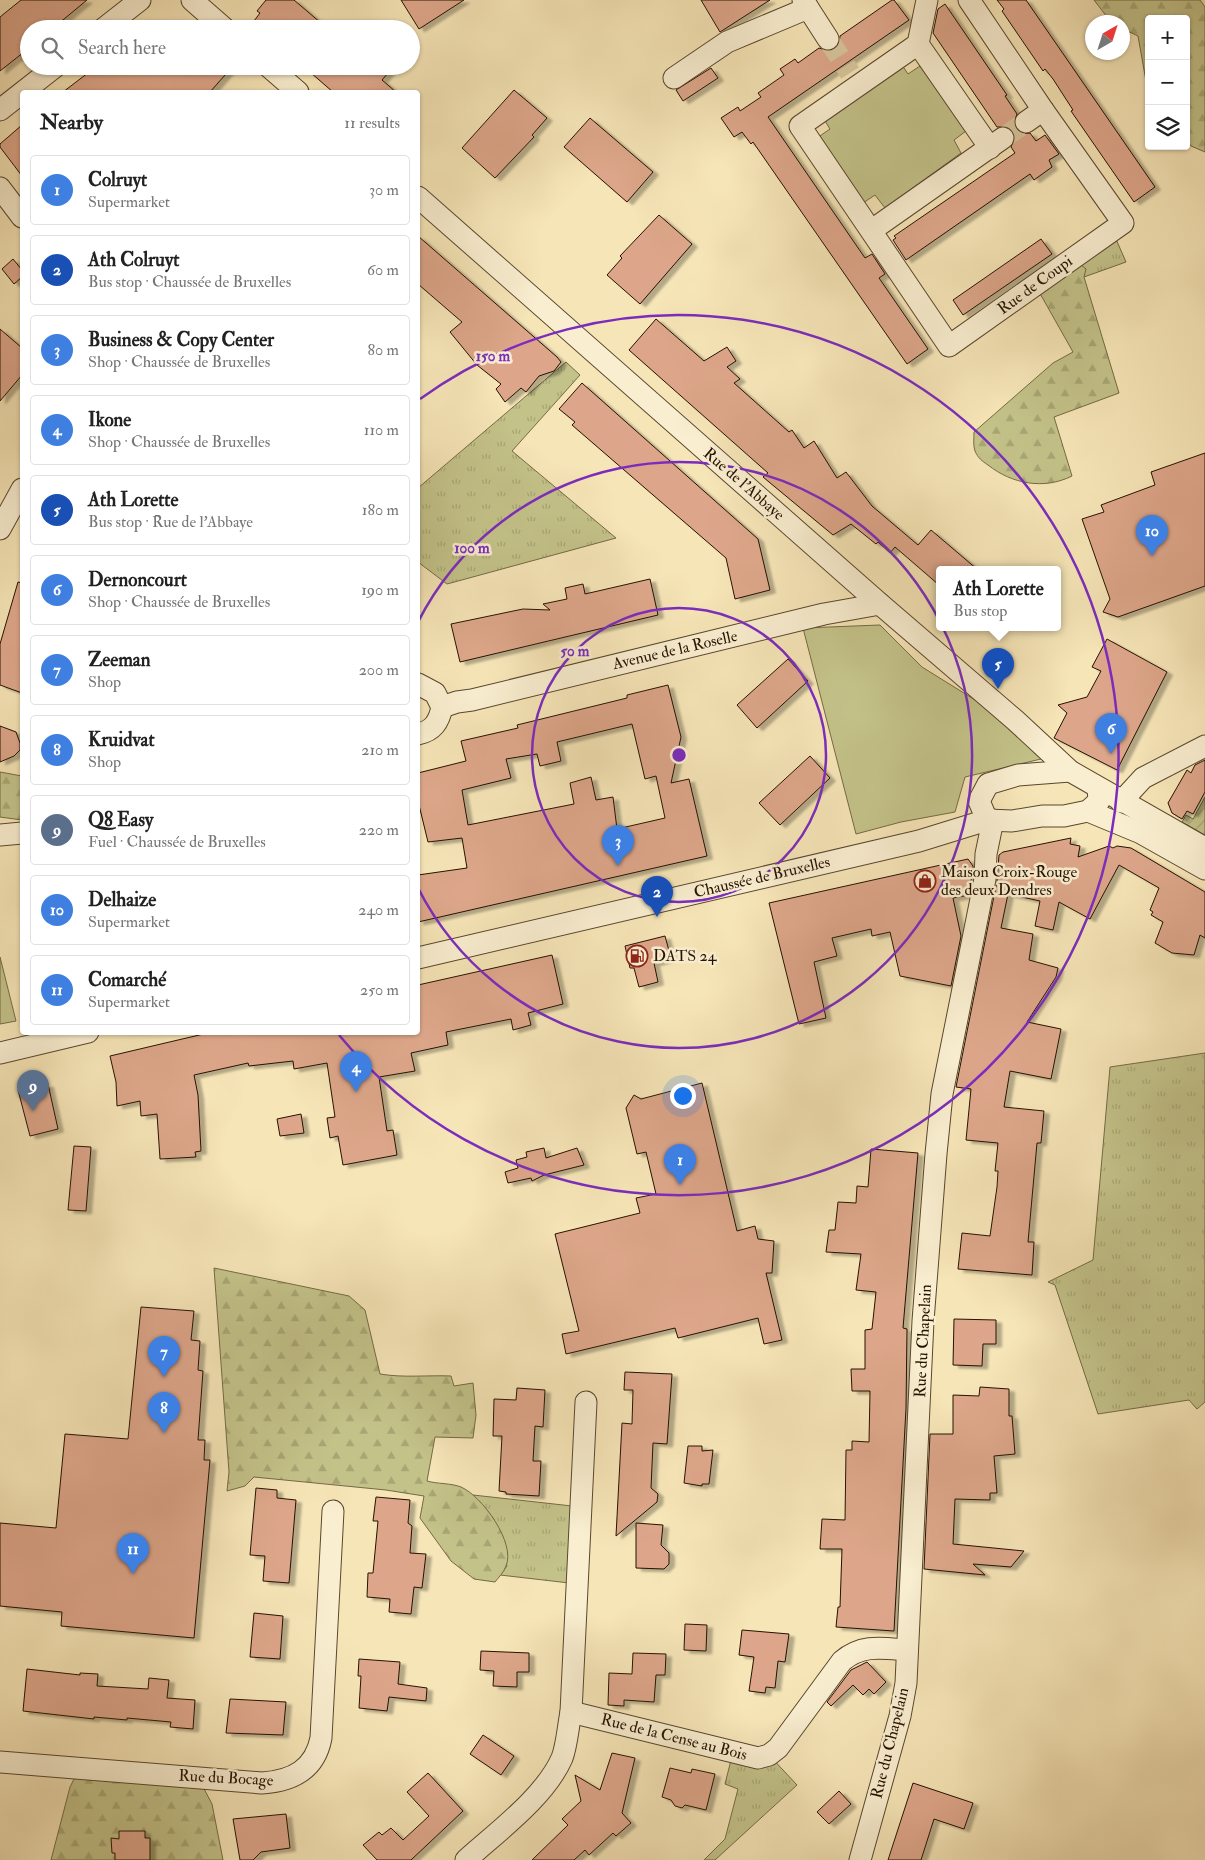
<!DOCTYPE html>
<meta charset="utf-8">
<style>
body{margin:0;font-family:"IM FELL Double Pica",serif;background:#f6f6f6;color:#222}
.controls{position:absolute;right:15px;top:15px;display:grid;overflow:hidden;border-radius:5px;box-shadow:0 1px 4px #0004}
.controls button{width:45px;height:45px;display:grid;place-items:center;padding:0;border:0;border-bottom:1px solid #e0e0e0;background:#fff;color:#222;font:25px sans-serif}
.compass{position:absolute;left:1085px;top:15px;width:45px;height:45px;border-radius:50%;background:#fff;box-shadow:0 1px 4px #0004;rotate:39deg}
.you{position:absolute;left:682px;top:1095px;width:18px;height:18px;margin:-12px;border:4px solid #fff;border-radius:50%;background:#1a73e8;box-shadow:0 0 0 8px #1a73e833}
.badge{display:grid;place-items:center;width:32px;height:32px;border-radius:50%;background:#8f2418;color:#fff;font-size:16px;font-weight:700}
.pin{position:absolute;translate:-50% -41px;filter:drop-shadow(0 1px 2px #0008)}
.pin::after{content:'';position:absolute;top:26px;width:18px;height:15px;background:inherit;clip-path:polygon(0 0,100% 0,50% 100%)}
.popup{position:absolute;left:936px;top:566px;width:125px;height:65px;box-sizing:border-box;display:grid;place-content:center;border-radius:5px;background:#fff;filter:drop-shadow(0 1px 4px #0005);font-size:16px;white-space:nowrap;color:#767676}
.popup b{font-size:19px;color:#222}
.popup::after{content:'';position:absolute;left:50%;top:100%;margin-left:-10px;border:10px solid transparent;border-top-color:#fff}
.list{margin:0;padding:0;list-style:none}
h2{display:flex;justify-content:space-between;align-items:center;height:65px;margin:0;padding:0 20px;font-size:21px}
h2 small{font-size:16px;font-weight:400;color:#767676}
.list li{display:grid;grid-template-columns:32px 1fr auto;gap:15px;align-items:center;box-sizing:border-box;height:70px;margin:0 10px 10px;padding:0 10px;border:1px solid #e0e0e0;border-radius:5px}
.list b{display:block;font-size:19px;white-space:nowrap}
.list p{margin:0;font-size:16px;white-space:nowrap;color:#767676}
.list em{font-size:16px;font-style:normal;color:#767676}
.icon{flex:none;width:28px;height:28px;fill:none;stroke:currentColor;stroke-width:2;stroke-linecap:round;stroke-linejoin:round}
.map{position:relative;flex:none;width:1205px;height:1860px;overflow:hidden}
.search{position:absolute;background:#fff;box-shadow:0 1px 4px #0004;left:20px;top:20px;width:400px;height:55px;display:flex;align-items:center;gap:12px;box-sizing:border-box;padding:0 18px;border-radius:28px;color:#767676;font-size:19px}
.panel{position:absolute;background:#fff;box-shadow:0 1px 4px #0004;left:20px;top:90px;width:400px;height:945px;border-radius:5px}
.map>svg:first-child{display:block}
.grass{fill:url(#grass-tufts);stroke:#746a44}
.forest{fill:url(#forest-firs);stroke:#746a44}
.park{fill:#c3c289;stroke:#746a44}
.garden{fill:url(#garden-furrows);stroke:#746a44}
.building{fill:#dda68a;stroke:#251200;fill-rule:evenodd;filter:url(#shadow)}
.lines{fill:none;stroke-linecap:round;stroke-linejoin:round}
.minor-tunnel{stroke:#d7c59c;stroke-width:21;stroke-dasharray:21 11;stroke-linecap:butt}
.minor-casing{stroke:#59472e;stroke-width:23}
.minor{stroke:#f9eed0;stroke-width:21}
.ring{fill:none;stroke:#7b2cbf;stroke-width:2.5}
.labels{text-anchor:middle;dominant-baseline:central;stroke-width:5;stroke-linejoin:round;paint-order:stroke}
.street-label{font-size:16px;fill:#251200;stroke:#f9eed0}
.poi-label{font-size:16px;fill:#251200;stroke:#f9eed0;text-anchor:start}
.centre{fill:#7b2cbf;stroke:#f9eed0;stroke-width:2.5}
.ring-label{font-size:15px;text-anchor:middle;font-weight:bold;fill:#7b2cbf;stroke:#f9eed0;stroke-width:5;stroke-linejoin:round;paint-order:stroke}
</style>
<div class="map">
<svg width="1205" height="1860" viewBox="0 0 1205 1860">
<defs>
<pattern id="grass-tufts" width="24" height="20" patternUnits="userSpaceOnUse" patternTransform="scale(1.25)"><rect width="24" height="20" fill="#c3c289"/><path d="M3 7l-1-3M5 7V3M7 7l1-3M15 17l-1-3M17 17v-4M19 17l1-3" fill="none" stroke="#a7a674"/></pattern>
<pattern id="forest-firs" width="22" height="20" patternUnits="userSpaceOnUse" patternTransform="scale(1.25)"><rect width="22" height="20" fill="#c3c289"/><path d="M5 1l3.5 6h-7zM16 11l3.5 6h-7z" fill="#a7a674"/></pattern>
<pattern id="garden-furrows" width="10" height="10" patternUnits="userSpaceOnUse" patternTransform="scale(1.25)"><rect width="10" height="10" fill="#c3c289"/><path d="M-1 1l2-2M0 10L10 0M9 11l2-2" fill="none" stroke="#a7a674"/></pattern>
<filter id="shadow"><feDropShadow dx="5.5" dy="3" stdDeviation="1" flood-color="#0004"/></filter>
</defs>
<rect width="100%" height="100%" fill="#f6e5b7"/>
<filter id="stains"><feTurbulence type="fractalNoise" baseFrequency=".004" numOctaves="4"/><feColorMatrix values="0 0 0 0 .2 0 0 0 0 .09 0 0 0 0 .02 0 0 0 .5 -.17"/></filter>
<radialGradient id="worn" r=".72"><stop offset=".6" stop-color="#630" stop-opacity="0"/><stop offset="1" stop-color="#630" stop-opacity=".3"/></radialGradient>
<g class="grass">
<polygon points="1112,230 1126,262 1084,277 1080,264"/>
<polygon points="566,362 580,375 512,451 616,538 447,584 418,562 418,488"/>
<polygon points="1205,1053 1205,1402 1197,1409 1189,1400 1098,1414 1055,1285 1048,1282 1093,1260 1110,1067"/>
<polygon points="473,1495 581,1507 578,1584 500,1575 507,1566 494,1519"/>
<polygon points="733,1752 769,1755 797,1785 715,1860 704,1860 725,1839 738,1789 725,1784"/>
</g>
<g class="forest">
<polygon points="1094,0 1200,0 1205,7 1205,152 1191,146 1186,139 1186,19 1149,19 1149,85 1146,81 1138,36 1123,29 1122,22 1111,22"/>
<path d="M 1080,264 L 1086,269 L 1084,277 L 1119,393 L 1054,417 L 1072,476 C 1044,490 1012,484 988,465 C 982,461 978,458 975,451 C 973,446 974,438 974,432 L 1053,363 L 1073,352 L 1038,290 Z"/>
<polygon points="0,772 22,776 22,820 0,817"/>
<path d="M 214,1268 L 349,1296 L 365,1310 L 380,1374 C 404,1378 427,1375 451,1376 L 454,1386 L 473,1383 L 476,1415 L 473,1438 L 435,1437 L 427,1481 C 437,1484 451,1483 461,1487 C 482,1496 516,1543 506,1566 C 504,1572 499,1577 495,1582 L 474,1579 L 451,1561 L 420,1518 L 424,1496 L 386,1490 L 254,1477 L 245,1486 L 227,1491 L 229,1472 Z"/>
<polygon points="88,1769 202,1785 212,1804 223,1860 51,1860 70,1787 74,1779"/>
</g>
<g class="park">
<polygon points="900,62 908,74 920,66 966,131 954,140 961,153 885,208 875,195 863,203 817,138 830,129 822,116"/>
<polygon points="880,625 922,667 988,708 1041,759 965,777 955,812 901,822 856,834 803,628"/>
<polygon points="0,957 16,1021 0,1024"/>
</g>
<polygon class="garden" points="1205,797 1205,835 1182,822 1186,815 1193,819"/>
<g class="building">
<polygon points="21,0 87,0 52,29 29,29 29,48 0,71 0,17"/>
<polygon points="266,0 294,0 328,29 264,29 254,21 260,13 257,11"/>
<polygon points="401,0 464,0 419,29"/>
<polygon points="701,0 770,0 720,32"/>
<polygon points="892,0 894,0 909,20 768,117 865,258 872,254 885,274 879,278 928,349 907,364 753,142 751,144 742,132 734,137 721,118 738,107 740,111 761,97 758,93 784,75 780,69 795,59 798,63 819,48 828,51 835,49 839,44 840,36"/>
<polygon points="997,0 1026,0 1155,187 1134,202 1071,111 1073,110 1053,79 1045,69 1043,71 1002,11 1004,9"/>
<polygon points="945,4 1007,95 1005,96 1017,114 1014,123 1016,130 1021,134 1030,133 1036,141 1045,135 1059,154 1049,160 1052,167 1034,180 1030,174 906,260 893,240 896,238 894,236 1015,153 1011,147 1015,137 1013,131 1008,127 997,127 933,33 938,9"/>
<polygon points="97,66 233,66 210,92 63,92"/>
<polygon points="303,66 394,66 382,80 396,92 333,92"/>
<polygon points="711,68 718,78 683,101 676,90"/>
<polygon points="514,90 547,118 532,135 534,137 495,178 462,148"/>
<polygon points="590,118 653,172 627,202 564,147"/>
<polygon points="22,125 22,176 0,147 0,144"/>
<polygon points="659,215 692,244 640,304 607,275 622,258 620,256"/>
<polygon points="418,236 557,357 561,362 554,371 539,376 526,392 521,388 505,402 496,389 501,384 477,365 450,332 462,322 418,284"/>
<polygon points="1041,239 1052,254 963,315 953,300"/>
<polygon points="13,259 22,270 22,277 14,284 2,269"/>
<polygon points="656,319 704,361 727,347 736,361 727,367 740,379 734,383 789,432 792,430 804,448 814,441 837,478 846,472 872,506 918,545 931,530 978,570 939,570 939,585 895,547 890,553 878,542 876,544 851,524 833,535 763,477 768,473 629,350"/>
<polygon points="0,329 22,348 22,375 0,401"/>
<polygon points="582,383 758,539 770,590 735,599 726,558 572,425 575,422 559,409"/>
<polygon points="1205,453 1205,586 1118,617 1103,612 1110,599 1082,519 1104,512 1101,505 1155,485 1151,472"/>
<polygon points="650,579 658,615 460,662 451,624 523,609 550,610 543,604 567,599 565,588 583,584 585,594"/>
<polygon points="18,582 22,583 22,693 0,685 0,644"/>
<polygon points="1107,639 1167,672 1117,770 1054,738 1067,713 1058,705 1087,697 1101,671 1092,667"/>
<polygon points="788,659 808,681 757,728 737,705"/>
<path d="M 668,685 L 681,737 L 671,783 L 689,779 L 707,856 L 418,922 L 418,875 L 467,868 L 462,838 L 428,842 L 418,801 L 418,773 L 466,761 L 461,741 L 518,728 L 517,725 L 627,698 L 627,695 ZM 632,724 L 645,779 L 656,776 L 665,818 L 617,829 L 613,797 L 596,800 L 591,777 L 570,783 L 574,804 L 468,825 L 462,790 L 511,778 L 506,759 L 537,754 L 540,766 L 561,761 L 557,742 Z"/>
<polygon points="0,726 16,732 20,743 20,750 14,756 0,762"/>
<polygon points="810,756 830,778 780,825 759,803"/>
<polygon points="1205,760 1205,792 1193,814 1187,811 1182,819 1172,813 1168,803 1187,770 1191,773 1195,765"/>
<polygon points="1071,838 1070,844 1080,846 1078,857 1109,846 1113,848 1117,846 1131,848 1205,892 1205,938 1200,935 1194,955 1172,953 1155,943 1163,922 1151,915 1153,912 1150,910 1159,888 1119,865 1090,919 1059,902 1053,930 1035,926 1040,901 1008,894 1001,928 1033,934 1029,960 1058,968 1056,977 1027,1022 1061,1029 1051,1079 1010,1071 1004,1107 1044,1111 1041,1143 1037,1143 1028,1242 1034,1242 1032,1275 958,1269 962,1233 990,1236 997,1187 998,1171 995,1171 998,1143 966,1140 971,1089 956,1087 997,881 999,855 1003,852"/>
<polygon points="968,859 973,866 969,895 953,898 961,936 951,986 900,976 890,932 872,936 871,929 832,938 837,956 814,962 826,1018 799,1024 769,903"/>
<polygon points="665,936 671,958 654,963 658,982 639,987 634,968 630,968 625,946"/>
<polygon points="552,955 563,1004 528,1013 531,1025 513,1030 511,1019 446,1032 448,1045 411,1053 415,1071 379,1077 387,1131 393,1130 397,1155 343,1165 338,1136 330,1138 327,1118 335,1117 327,1063 294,1069 293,1061 249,1066 248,1063 194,1075 198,1095 201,1151 195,1152 196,1157 160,1159 157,1114 141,1116 140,1101 117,1106 116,1082 110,1056 212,1032 418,1032 418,985"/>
<polygon points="702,1083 737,1231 755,1226 758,1239 774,1241 772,1273 766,1273 782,1340 764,1344 758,1318 678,1338 675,1328 566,1354 562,1334 579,1331 555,1234 640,1213 636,1198 656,1194 646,1152 637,1154 626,1108 634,1095 641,1099"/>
<polygon points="48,1084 58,1129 30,1136 18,1090"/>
<polygon points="301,1114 304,1133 280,1136 277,1119"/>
<polygon points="74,1146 91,1147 86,1211 68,1210"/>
<polygon points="544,1148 546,1158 577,1148 584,1165 544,1175 532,1181 531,1178 508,1183 505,1172 518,1168 516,1160 527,1157 526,1152"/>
<polygon points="871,1149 918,1153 903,1328 907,1329 906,1408 894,1631 836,1627 838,1607 840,1607 842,1549 820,1549 822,1519 845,1520 846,1450 852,1450 852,1441 869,1442 870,1391 852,1391 851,1369 865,1369 865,1330 872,1329 876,1292 856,1290 861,1254 826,1252 829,1230 835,1230 838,1202 856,1203 857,1186 868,1187"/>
<polygon points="141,1307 194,1311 191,1340 200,1341 198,1370 203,1371 198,1440 205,1440 204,1460 210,1460 194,1638 61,1626 62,1612 0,1606 0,1523 56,1528 65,1434 128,1439"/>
<polygon points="954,1319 996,1320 996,1344 983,1344 982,1366 953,1365"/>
<polygon points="625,1372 672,1374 667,1444 653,1443 651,1488 658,1494 657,1502 616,1536 622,1423 632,1424 633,1390 624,1390"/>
<polygon points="980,1387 1009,1389 1009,1416 1012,1416 1015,1454 994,1456 997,1493 990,1493 990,1500 955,1499 953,1544 1024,1551 1011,1567 973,1564 985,1575 924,1569 930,1434 953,1434 953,1395 979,1396"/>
<polygon points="517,1388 545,1390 543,1427 535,1426 533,1461 541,1461 539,1496 506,1494 506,1492 499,1491 502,1436 493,1436 494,1399 516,1400"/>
<polygon points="688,1446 702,1446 702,1451 713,1450 709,1484 702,1484 702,1486 684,1483"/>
<polygon points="256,1488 277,1490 277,1498 296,1500 289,1583 263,1581 265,1556 250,1555"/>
<polygon points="376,1497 410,1500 408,1523 412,1526 410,1553 426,1554 422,1588 414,1587 411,1614 389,1612 390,1599 367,1597 368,1573 373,1573 378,1521 373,1521"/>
<polygon points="636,1523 663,1525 661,1545 669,1553 669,1564 664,1569 636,1568"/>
<polygon points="254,1613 283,1616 280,1659 250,1657"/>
<polygon points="685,1624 707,1625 706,1651 684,1650"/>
<polygon points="742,1630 789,1634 785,1662 778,1661 775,1688 766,1687 765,1693 749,1691 754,1657 739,1655"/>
<polygon points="481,1651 529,1653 529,1672 517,1672 517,1687 493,1686 494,1671 480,1670"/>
<polygon points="633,1653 666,1654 665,1675 656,1675 654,1702 624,1700 624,1706 608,1705 609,1673 632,1674"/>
<polygon points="359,1659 400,1662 398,1684 427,1688 426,1701 389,1697 387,1711 359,1708 361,1676 358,1676"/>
<polygon points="867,1662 886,1682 874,1694 869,1689 863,1695 853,1685 831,1706 827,1702 851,1670"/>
<polygon points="27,1669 80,1675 80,1673 98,1674 97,1686 148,1689 149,1678 169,1680 167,1698 195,1700 193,1729 170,1727 171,1722 127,1718 127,1720 94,1717 94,1719 23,1711"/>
<polygon points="230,1699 286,1702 283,1735 226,1733"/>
<polygon points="483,1735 514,1756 501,1775 470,1754"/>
<polygon points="612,1753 635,1758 622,1813 631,1823 616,1836 613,1833 589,1855 585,1850 574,1860 532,1860 568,1825 562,1819 581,1801 575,1775 600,1790"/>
<polygon points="670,1768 691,1773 692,1769 715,1774 706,1810 685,1805 682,1808 675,1806 671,1800 662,1797"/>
<polygon points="428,1773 463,1811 411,1860 377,1860 363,1845 379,1832 382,1835 391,1828 403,1840 429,1816 407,1792"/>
<polygon points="913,1783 973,1803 964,1829 934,1819 921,1860 888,1860"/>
<polygon points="839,1791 851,1804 829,1824 817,1812"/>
<polygon points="286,1814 290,1848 261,1852 253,1860 240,1860 233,1819"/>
<polygon points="119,1831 145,1831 145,1838 150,1838 150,1860 115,1860 115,1853 112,1853 111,1838 119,1839"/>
</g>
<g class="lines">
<g class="minor-tunnel">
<polyline points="828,39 850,73"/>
<polyline points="1003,138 1026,122"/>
</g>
<g class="minor-casing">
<g id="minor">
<polyline points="192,0 225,29"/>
<polyline points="803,0 828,39"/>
<polyline points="927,0 918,44 800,126 949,346 1123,223 1043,110 969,0"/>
<polyline points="103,29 140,0"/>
<polyline points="918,44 990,148"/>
<polyline points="268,66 298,92"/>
<polyline points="674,78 727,42 808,8"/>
<polyline points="0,110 56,66"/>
<polyline points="1026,122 1043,110"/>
<polyline points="0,188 22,217"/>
<polyline points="418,197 880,604 1015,720 1070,771 1205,848"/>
<polyline points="872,230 1003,138"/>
<polyline points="0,529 22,489"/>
<path d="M 418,684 L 435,693 L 442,707 C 439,722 433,731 418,734"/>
<polyline points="442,707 457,702 472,700 824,614 880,604"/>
<polyline points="1121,802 1143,778 1205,746"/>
<polyline points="1088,811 1141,833 1205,869"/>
<polyline points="987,820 979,801 988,784 1018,775 1070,771"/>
<polyline points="0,835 22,833"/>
<polyline points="418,958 919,841 987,820 1012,821 1042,816 1064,816 1088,811 1099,801 1098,788"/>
<polyline points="0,1053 88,1032"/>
<polyline points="571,1712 586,1402"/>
<path d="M 0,1762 L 262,1783 C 293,1781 315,1769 321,1738 L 333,1511"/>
<path d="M 466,1860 C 497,1832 545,1797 562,1758 C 567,1745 568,1727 571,1712 L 758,1758 L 769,1755 L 778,1748 L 842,1661 C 862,1644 882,1648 906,1650"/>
<polyline points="860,1860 900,1716 906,1683 923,1321 936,1154 942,1094 985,879 986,854 993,820"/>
</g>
</g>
<use href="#minor" class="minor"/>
</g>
<g class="ring">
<circle cx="679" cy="755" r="147"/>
<path d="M418 622A293 293 0 1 1 418 888"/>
<path d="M420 399A440 440 0 1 1 339 1035"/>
</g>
<defs>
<g id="shop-ring" transform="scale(1.125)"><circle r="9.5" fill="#f9eed0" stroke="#8f2418" stroke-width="1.5"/><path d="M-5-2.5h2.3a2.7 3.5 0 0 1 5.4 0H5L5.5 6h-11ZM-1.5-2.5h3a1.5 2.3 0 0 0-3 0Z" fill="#8f2418"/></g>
<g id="fuel-ring" transform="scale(1.125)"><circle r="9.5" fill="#f9eed0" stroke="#8f2418" stroke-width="1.5"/><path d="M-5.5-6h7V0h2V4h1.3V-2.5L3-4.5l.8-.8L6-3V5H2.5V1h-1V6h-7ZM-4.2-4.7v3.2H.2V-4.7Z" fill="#8f2418"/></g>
</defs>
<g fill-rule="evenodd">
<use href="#shop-ring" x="925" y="881"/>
<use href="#fuel-ring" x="637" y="956"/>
</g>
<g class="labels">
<g class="street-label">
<text transform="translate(1035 285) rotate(-36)">Rue de Coupi</text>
<text transform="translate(744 484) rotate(41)">Rue de l'Abbaye</text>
<text transform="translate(675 650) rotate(-13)">Avenue de la Roselle</text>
<text transform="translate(762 877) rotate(-13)">Chaussée de Bruxelles</text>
<text transform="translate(923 1341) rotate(-87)">Rue du Chapelain</text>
<text transform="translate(674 1737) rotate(14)">Rue de la Cense au Bois</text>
<text transform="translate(890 1743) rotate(-76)">Rue du Chapelain</text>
<text transform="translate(226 1778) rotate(3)">Rue du Bocage</text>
</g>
<g class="poi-label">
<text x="941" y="872">Maison Croix-Rouge<tspan x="941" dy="18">des deux Dendres</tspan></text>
<text x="653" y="956">DATS 24</text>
</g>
</g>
<circle cx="679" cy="755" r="8" class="centre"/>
<g class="ring-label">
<text x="493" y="361">150 m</text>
<text x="472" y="553">100 m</text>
<text x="575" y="656">50 m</text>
</g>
<rect width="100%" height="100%" filter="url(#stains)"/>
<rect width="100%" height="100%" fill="url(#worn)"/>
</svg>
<div class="controls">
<button>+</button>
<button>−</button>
<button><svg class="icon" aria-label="layers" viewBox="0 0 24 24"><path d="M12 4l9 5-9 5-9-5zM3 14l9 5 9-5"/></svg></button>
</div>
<svg class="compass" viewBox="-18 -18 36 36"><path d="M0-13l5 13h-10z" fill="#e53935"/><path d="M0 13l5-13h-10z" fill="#767676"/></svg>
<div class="you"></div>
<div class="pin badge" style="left:680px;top:1185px;background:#3f7fe0">1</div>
<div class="pin badge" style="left:657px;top:917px;background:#1a4fb4">2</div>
<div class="pin badge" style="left:618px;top:866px;background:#3f7fe0">3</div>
<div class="pin badge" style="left:356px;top:1092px;background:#3f7fe0">4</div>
<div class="pin badge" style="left:998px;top:689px;background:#1a4fb4">5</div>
<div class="popup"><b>Ath Lorette</b>Bus stop</div>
<div class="pin badge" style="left:1111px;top:754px;background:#3f7fe0">6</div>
<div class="pin badge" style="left:164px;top:1377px;background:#3f7fe0">7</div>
<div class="pin badge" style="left:164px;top:1433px;background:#3f7fe0">8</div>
<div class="pin badge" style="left:33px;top:1111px;background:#5c6f8a">9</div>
<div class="pin badge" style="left:1152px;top:556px;background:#3f7fe0">10</div>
<div class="pin badge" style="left:133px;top:1574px;background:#3f7fe0">11</div>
<div class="search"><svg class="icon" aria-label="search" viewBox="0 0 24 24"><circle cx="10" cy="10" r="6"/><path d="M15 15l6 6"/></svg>Search here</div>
<section class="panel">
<h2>Nearby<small>11 results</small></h2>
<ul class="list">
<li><span class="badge" style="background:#3f7fe0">1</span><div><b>Colruyt</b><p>Supermarket</p></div><em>30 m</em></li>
<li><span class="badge" style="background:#1a4fb4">2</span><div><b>Ath Colruyt</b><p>Bus stop · Chaussée de Bruxelles</p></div><em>60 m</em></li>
<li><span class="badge" style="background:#3f7fe0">3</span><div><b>Business &amp; Copy Center</b><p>Shop · Chaussée de Bruxelles</p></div><em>80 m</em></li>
<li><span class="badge" style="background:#3f7fe0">4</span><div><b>Ikone</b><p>Shop · Chaussée de Bruxelles</p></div><em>110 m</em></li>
<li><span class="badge" style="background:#1a4fb4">5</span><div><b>Ath Lorette</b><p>Bus stop · Rue de l'Abbaye</p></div><em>180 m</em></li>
<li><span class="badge" style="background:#3f7fe0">6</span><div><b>Dernoncourt</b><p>Shop · Chaussée de Bruxelles</p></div><em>190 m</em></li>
<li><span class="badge" style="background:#3f7fe0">7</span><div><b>Zeeman</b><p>Shop</p></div><em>200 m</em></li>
<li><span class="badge" style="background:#3f7fe0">8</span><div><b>Kruidvat</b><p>Shop</p></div><em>210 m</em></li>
<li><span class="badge" style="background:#5c6f8a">9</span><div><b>Q8 Easy</b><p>Fuel · Chaussée de Bruxelles</p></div><em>220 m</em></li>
<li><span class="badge" style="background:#3f7fe0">10</span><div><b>Delhaize</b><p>Supermarket</p></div><em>240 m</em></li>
<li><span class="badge" style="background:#3f7fe0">11</span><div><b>Comarché</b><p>Supermarket</p></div><em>250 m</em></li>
</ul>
</section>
</div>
